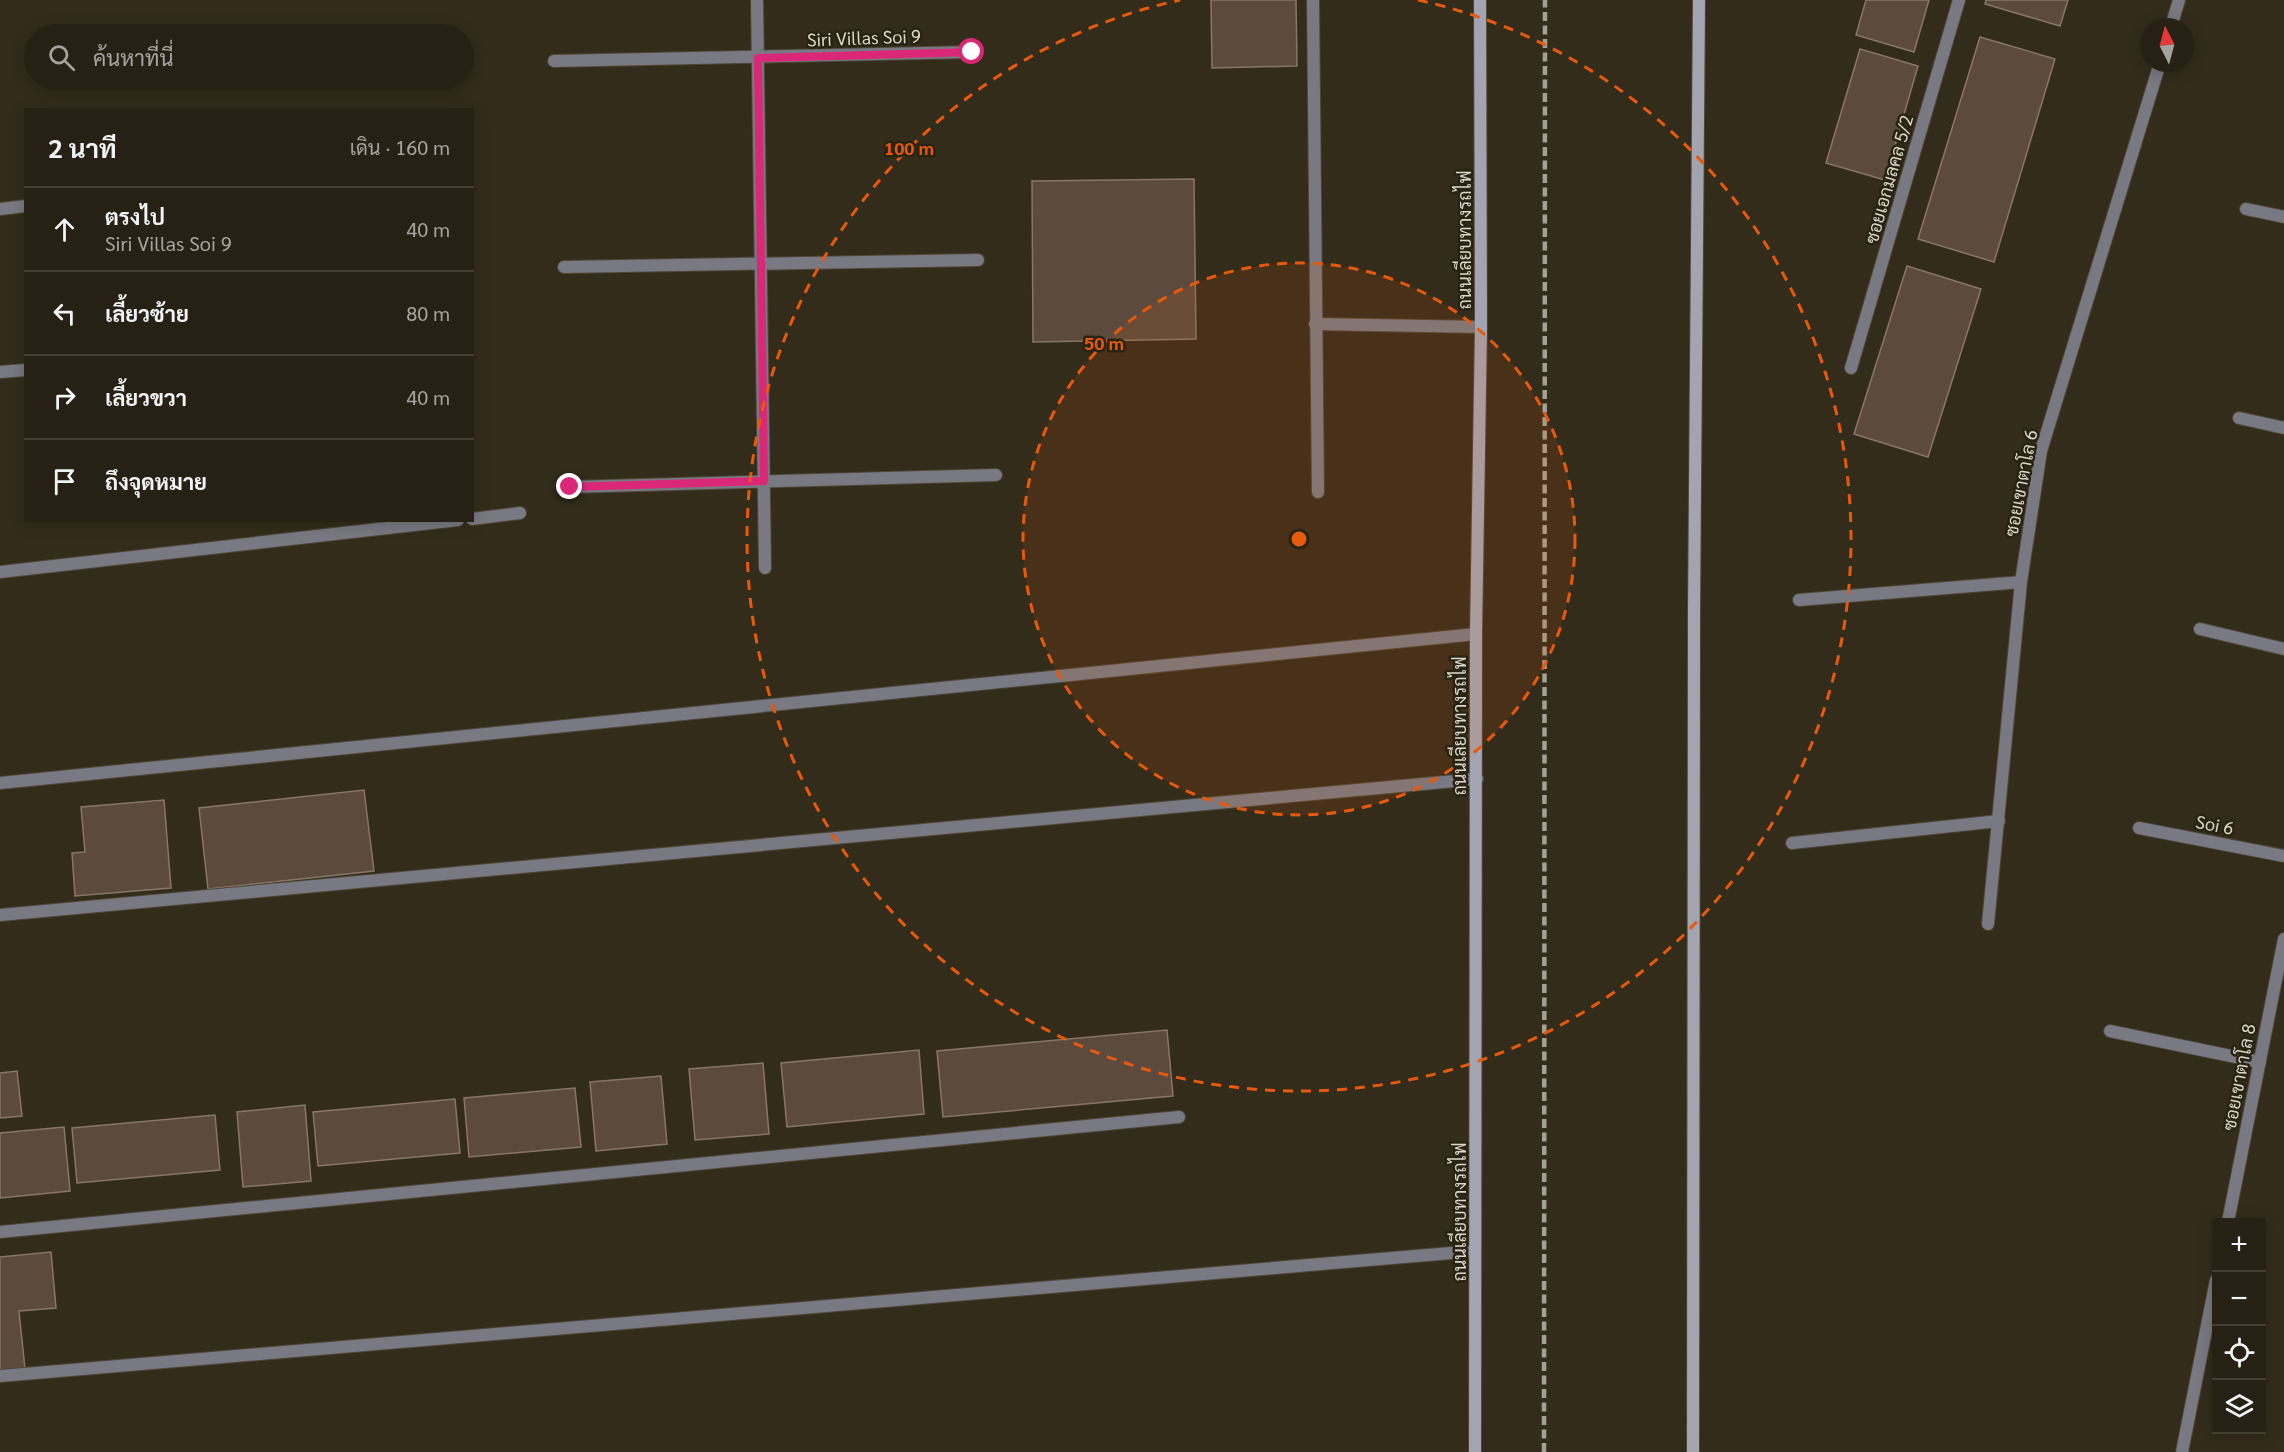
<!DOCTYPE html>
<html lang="th">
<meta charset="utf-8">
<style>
body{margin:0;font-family:Georgia,Sarabun,serif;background:#2e291d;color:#f1f3f6}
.controls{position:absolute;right:18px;bottom:18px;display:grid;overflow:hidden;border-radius:0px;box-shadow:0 3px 15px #0003}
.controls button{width:54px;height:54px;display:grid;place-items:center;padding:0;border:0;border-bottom:2px solid #423e34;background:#262114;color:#f1f3f6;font:30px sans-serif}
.compass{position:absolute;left:2140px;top:18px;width:54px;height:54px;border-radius:50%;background:#262114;box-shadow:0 3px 15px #0003;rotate:354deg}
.stop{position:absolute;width:18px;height:18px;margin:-14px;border:4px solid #db2777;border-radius:50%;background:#fff}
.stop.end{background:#db2777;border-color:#fff;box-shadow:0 2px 6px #0008}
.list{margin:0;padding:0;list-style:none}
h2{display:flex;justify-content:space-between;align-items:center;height:78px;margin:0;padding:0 24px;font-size:26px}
h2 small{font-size:20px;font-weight:400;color:#a4a3a0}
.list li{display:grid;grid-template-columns:39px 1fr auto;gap:18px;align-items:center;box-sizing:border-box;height:84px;padding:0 24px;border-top:2px solid #423e34}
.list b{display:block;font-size:22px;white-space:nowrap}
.list p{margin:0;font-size:20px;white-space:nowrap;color:#a4a3a0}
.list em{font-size:20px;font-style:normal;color:#a4a3a0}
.icon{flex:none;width:33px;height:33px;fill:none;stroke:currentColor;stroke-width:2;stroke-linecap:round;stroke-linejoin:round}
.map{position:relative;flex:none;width:2284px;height:1452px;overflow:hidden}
.search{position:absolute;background:#262114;box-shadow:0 3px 15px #0003;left:24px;top:24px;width:450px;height:66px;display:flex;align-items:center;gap:15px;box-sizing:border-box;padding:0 21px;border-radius:33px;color:#a4a3a0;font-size:22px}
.panel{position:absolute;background:#262114;box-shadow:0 3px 15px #0003;left:24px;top:108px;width:450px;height:414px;border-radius:0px}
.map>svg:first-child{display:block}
.building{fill:#5b4a3d;stroke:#887668;stroke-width:1.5}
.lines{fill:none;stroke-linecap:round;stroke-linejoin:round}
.lane-casing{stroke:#4e4737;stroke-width:14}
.street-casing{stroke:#4e4737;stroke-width:14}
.secondary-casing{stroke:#4e4737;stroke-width:14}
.lane{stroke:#787982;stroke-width:12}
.street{stroke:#787982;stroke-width:12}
.secondary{stroke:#a2a4b2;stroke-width:12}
.rail{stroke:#a5a094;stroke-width:4.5;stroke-dasharray:9 4.5;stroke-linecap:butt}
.route{stroke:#db2777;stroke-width:8}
.ring{fill:none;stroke:#e8590c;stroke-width:3;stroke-dasharray:10 8}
.labels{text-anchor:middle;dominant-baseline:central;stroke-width:5;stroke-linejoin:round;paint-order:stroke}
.street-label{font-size:18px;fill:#dad6cb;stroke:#292311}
.centre{fill:#e8590c;stroke:#292311;stroke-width:3}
.ring-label{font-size:18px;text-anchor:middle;font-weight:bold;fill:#e8590c;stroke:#292311;stroke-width:5;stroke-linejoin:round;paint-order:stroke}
</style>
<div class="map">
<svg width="2284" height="1452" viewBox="0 0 2284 1452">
<rect width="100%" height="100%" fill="#332c1b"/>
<g class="building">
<polygon points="1211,0 1296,0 1297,66 1212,68"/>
<polygon points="1866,0 1929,0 1914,52 1856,35"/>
<polygon points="1986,0 2068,0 2060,26 1985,4"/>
<polygon points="1980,37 2055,59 1994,262 1918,239"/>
<polygon points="1860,49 1918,66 1885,180 1826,163"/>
<polygon points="1194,179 1196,339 1033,342 1032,181"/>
<polygon points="1907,266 1981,289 1928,457 1854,434"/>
<polygon points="364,790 374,871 208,889 199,808"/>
<polygon points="164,800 171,888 75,896 72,853 85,852 81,807"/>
<polygon points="1167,1030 1173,1096 943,1117 937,1051"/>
<polygon points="919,1050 924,1114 787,1127 781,1063"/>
<polygon points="763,1063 769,1134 695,1140 689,1069"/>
<polygon points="17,1071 22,1116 0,1118 0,1073"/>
<polygon points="661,1076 667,1144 596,1151 590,1082"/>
<polygon points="575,1088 581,1147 469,1157 464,1098"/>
<polygon points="455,1099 460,1153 318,1166 313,1112"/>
<polygon points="305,1105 311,1181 243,1187 237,1112"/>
<polygon points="215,1115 220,1170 77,1183 72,1128"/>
<polygon points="64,1127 70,1191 0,1198 0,1133"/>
<polygon points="51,1252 56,1308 19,1311 25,1369 0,1371 0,1257"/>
</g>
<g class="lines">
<g class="lane-casing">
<g id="lane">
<polyline points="1315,324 1481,327"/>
<polyline points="0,783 1476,634"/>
<polyline points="0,915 1477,779"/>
</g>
</g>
<g class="street-casing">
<g id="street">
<polyline points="757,0 765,568"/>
<polyline points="1313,0 1318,492"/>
<polyline points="2171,27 2179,0"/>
<polyline points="554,61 972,52"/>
<polyline points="0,209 26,206"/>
<polyline points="2246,209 2284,217"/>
<polyline points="564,267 978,260"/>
<polyline points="1851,368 1959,0"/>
<polyline points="0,372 26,370"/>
<polyline points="2239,418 2284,428"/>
<polyline points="570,487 996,475"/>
<polyline points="472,519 520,513"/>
<polyline points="0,572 458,520"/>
<polyline points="1799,600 2021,582"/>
<polyline points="2200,629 2284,649"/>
<polyline points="2139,828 2284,856"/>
<polyline points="1792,843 1999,821"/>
<polyline points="1988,924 2021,582 2041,451 2160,63"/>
<polyline points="2110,1031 2260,1062"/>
<polyline points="2228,1222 2284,939"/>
<polyline points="0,1232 1179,1117"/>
<polyline points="0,1376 1475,1251"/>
<polyline points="2182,1452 2216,1280"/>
</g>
</g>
<g class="secondary-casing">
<g id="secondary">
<polyline points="1475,1452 1476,634 1481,327 1480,0"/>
<polyline points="1693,1452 1694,610 1699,0"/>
</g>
</g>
<use href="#lane" class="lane"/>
<use href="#street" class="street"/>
<use href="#secondary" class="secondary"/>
<polyline class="rail" points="1544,1452 1545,0"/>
</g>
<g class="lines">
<polyline class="route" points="570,487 764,481 758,58 972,52"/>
</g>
<circle cx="1299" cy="539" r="276" fill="#e8590c" fill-opacity=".12"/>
<g class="ring">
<circle cx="1299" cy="539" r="276"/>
<path d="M1418 0A552 552 0 1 1 1180 0"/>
</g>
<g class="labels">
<g class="street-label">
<text transform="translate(864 37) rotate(-2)">Siri Villas Soi 9</text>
<text transform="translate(1888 179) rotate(-74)">ซอยเอกมลคล 5/2</text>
<text transform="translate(1463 240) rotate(-90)">ถนนเลียบทางรถไฟ</text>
<text transform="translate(2020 483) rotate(-79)">ซอยเขาตาโล 6</text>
<text transform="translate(1458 726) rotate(-90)">ถนนเลียบทางรถไฟ</text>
<text transform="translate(2215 824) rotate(11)">Soi 6</text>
<text transform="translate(2238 1077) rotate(-79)">ซอยเขาตาโล 8</text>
<text transform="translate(1458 1212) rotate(-90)">ถนนเลียบทางรถไฟ</text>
</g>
</g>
<circle cx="1299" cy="539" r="9" class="centre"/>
<g class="ring-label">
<text x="909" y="155">100 m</text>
<text x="1104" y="350">50 m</text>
</g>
</svg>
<div class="controls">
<button>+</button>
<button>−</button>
<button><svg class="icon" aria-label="locate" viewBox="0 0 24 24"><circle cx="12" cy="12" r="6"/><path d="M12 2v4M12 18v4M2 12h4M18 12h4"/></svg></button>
<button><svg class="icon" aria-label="layers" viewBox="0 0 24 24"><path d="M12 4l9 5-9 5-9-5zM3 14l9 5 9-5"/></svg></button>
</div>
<svg class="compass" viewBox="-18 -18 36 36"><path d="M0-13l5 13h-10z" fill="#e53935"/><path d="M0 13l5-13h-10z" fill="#a4a3a0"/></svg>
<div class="stop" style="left:972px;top:52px"></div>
<div class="stop end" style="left:570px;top:487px"></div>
<div class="search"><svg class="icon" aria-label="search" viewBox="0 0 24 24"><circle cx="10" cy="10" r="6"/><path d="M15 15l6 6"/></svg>ค้นหาที่นี่</div>
<section class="panel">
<h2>2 นาที<small>เดิน · 160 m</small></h2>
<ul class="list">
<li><svg class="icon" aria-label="ahead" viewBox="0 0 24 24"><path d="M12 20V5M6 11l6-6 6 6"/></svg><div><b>ตรงไป</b><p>Siri Villas Soi 9</p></div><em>40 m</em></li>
<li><svg class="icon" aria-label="left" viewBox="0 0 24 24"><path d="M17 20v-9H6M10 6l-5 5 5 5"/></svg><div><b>เลี้ยวซ้าย</b></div><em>80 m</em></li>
<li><svg class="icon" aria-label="right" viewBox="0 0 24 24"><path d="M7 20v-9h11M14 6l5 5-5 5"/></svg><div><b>เลี้ยวขวา</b></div><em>40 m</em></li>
<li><svg class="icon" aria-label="arrive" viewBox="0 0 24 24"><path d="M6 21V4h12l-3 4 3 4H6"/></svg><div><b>ถึงจุดหมาย</b></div></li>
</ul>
</section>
</div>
